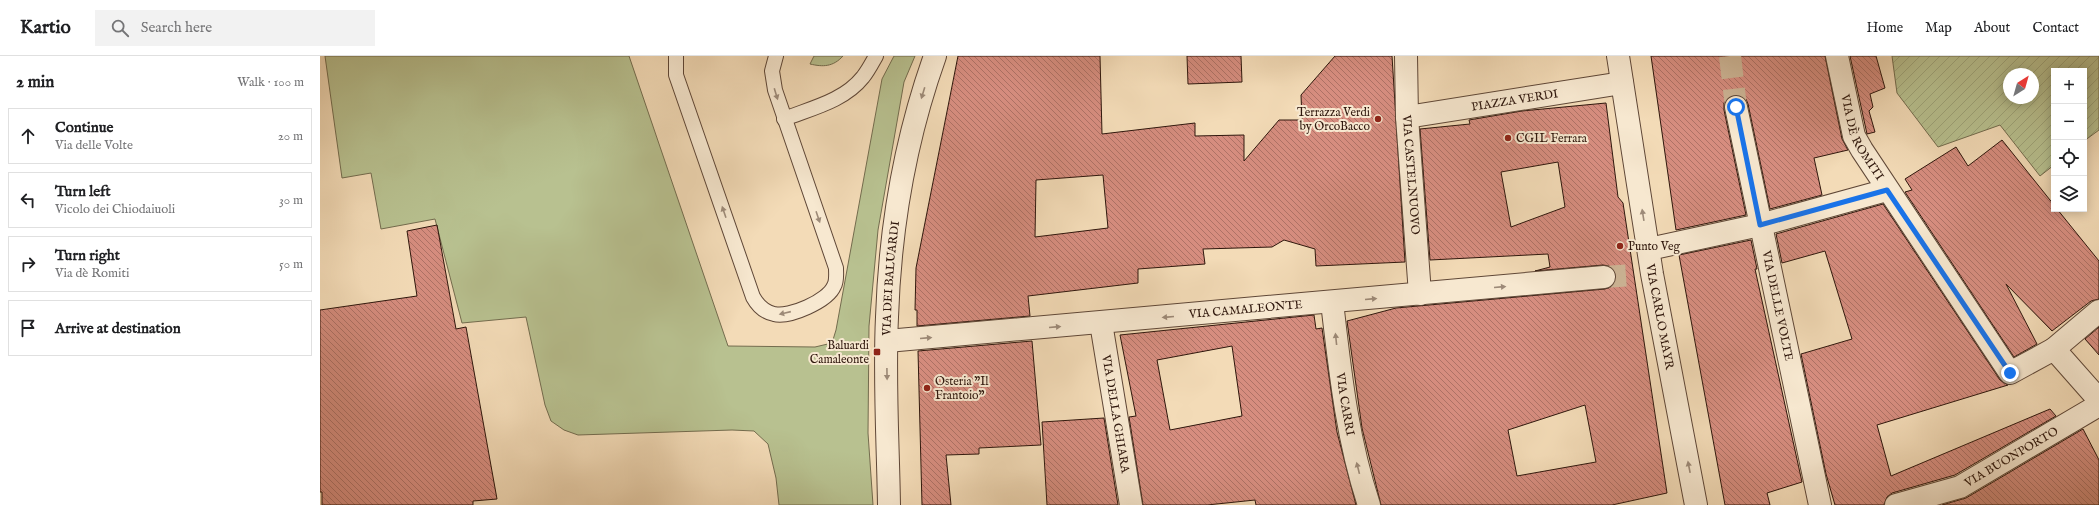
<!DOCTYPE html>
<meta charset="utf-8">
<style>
body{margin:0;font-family:"IM FELL English",serif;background:#f2f2f2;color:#202124}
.controls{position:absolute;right:12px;top:12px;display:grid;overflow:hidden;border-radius:0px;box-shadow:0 2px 10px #0003}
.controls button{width:36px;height:36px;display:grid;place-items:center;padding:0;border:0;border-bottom:1px solid #e0e0e0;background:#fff;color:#202124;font:20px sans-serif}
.compass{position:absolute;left:1683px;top:12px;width:36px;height:36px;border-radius:50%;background:#fff;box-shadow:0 2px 10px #0003;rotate:37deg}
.stop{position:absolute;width:12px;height:12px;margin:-9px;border:3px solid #1a73e8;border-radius:50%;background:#fff}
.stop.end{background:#1a73e8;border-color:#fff;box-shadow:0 1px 4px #0008}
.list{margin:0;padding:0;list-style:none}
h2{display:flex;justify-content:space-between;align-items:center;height:52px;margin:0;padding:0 16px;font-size:17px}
h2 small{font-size:13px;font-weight:400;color:#757577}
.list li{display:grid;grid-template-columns:26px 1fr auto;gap:12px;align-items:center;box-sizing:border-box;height:56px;margin:0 8px 8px;padding:0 8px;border:1px solid #e0e0e0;border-radius:0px}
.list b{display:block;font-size:15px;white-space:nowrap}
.list p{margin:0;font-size:13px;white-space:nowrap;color:#757577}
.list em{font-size:13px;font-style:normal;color:#757577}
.icon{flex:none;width:22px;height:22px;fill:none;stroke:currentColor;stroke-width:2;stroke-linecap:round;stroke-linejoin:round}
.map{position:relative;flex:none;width:1779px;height:449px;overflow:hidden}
header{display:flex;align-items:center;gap:24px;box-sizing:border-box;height:56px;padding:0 20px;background:#fff;border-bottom:1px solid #e0e0e0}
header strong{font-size:19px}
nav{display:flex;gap:22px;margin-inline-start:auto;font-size:14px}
.search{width:280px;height:36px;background:#f2f2f2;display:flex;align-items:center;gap:10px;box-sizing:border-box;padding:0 14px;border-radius:0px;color:#757577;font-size:15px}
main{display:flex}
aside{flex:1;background:#fff}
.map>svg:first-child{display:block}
.park{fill:#b8c190;stroke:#736c4e}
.garden{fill:url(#garden-furrows);stroke:#736c4e;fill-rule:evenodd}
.building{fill:url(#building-back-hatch);stroke:#2e160c;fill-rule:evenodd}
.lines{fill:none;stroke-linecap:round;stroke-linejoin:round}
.minor-tunnel{stroke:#ccb495;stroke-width:22;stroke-dasharray:22 11;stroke-linecap:butt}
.service-casing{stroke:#5f4737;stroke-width:16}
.pedestrian-casing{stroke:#5f4737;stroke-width:24}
.minor-casing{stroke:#5f4737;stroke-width:24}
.service{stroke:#f7e8d0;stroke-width:14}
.pedestrian{stroke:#f7e8d0;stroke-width:22}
.minor{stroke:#f7e8d0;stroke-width:22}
.oneway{fill:#9d8a78}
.route{stroke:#1a73e8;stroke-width:5}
.poi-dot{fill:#8f2418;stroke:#f7e8d0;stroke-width:1.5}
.labels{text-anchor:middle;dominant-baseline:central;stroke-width:4;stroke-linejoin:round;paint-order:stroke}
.street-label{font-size:12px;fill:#2e160c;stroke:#f7e8d0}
.poi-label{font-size:12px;fill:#2e160c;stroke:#f7e8d0;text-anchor:start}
</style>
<header>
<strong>Kartio</strong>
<div class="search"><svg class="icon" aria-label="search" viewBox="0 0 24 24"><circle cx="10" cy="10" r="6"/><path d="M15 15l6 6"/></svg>Search here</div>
<nav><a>Home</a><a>Map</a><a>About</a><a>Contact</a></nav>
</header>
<main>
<aside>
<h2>2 min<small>Walk · 100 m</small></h2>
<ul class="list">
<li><svg class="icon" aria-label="ahead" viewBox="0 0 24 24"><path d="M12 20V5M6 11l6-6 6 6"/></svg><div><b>Continue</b><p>Via delle Volte</p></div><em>20 m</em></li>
<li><svg class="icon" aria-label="left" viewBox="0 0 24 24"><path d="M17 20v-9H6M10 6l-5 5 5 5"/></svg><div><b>Turn left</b><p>Vicolo dei Chiodaiuoli</p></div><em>30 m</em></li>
<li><svg class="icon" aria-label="right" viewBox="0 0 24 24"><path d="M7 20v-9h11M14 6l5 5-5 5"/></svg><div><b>Turn right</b><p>Via dè Romiti</p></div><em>50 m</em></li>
<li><svg class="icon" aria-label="arrive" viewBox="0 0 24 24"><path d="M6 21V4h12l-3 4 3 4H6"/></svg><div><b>Arrive at destination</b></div></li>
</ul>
</aside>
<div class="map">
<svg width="1779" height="449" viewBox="0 0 1779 449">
<defs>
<pattern id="garden-furrows" width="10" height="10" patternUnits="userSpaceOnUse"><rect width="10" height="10" fill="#b8c190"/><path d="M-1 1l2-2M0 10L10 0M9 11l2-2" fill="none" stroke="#9ea57b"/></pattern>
<pattern id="building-back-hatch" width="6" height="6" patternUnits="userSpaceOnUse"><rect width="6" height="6" fill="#d68d7f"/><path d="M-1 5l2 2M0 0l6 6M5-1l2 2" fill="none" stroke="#ae7266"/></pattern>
</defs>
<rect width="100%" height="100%" fill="#f3dbb7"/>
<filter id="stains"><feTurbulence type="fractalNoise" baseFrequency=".005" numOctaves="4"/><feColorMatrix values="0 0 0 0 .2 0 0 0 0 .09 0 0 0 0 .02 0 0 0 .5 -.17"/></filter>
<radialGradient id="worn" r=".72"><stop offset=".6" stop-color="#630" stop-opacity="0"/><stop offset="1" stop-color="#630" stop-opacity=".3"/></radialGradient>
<g class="park">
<polygon points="5,0 309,0 408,290 495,291 512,287 516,274 562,23 574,0 595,0 584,26 558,174 549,270 548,377 553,449 459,449 456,422 448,388 434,375 412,374 258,379 244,374 231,365 225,349 206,261 142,267 115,163 61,173 51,117 22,122"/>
<path d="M 494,0 L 523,0 C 513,11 503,11 490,8 Z"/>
</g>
<path class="garden" d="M 1572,0 L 1779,0 L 1779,74 L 1764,85 L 1764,15 L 1734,15 L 1734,109 L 1720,120 L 1680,69 L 1618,91 L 1577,37 ZM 1689,18 L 1713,18 L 1713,42 L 1689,42 Z"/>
<g class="building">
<path d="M 638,0 L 780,0 L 782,78 L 875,67 L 875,80 L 924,79 L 924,105 L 959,64 L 982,64 L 981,39 L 1015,0 L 1072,0 L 1085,206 L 996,210 L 995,193 L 964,184 L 952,191 L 883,193 L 885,208 L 818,213 L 818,227 L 708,240 L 710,260 L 597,270 L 597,254 L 595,254 L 596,212 ZM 783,119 L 788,172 L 715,181 L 716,124 Z"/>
<polygon points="867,0 921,0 922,26 868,28"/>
<polygon points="1331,0 1505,0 1522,83 1528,94 1494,102 1502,139 1450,153 1428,48 1426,43 1420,39 1413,39 1407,42 1404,47 1404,54 1426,159 1356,174"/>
<polygon points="1530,0 1556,0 1565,32 1550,38 1553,51 1549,55 1555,76 1547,78"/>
<path d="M 1286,47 L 1298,141 L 1303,147 L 1347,437 L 1292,449 L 1061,449 L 1042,372 L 1027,265 L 1076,252 L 1285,233 L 1291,231 L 1295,226 L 1296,220 L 1294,214 L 1289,210 L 1283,209 L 1215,215 L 1230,211 L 1228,198 L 1110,204 L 1100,73 L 1150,68 L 1149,64 L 1202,55 ZM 1238,106 L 1245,151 L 1191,171 L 1181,116 ZM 1265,349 L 1276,406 L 1197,420 L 1188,374 Z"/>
<polygon points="1682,84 1734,149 1734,153 1737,153 1779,205 1779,243 1771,245 1732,275 1686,228 1717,288 1694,301 1585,136 1592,134 1585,123 1636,91 1648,110"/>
<polygon points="1563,148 1680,324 1688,329 1557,369 1571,420 1730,353 1736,360 1635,419 1572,437 1567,441 1564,449 1515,449 1506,418 1481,298 1532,283 1505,195 1462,207 1456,178"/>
<polygon points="117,169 136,273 146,271 177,443 153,445 153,449 2,449 2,436 0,436 0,254 97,240 87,175"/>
<polygon points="1431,184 1437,213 1435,213 1482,426 1447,437 1450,449 1405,449 1359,199"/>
<path d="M 994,259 L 996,273 L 1002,272 L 1017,376 L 1036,449 L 936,449 L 935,444 L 887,449 L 823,449 L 809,361 L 816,360 L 800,279 ZM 912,290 L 922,360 L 850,374 L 837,304 Z"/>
<polygon points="1779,271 1779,299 1765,283"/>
<polygon points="712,285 721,389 659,392 659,398 626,399 631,449 602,449 598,295"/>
<polygon points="784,362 798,449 727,449 722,366"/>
<polygon points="1763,373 1779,404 1779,449 1622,449 1646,442"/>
</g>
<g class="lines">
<g class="minor-tunnel">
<polyline points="1410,0 1416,51"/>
<polyline points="1284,221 1313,219"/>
</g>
<g class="service-casing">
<g id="service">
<path d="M 356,0 L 356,19 L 433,241 C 438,250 444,256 454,258 C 469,262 508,245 514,230 C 517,225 516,218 516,212 L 455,34 L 452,15 L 456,0"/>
<path d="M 464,63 C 492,52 524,45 543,21 C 548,15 552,7 556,0"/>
</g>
</g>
<g class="pedestrian-casing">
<g id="pedestrian">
<path id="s1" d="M 1086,0 L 1087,61 L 1100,238"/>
<path id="s2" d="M 1087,61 L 1302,27"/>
</g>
</g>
<g class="minor-casing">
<g id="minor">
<path id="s3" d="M 1298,0 L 1332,218 L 1376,449"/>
<path id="s4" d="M 1517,0 L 1534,80 L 1542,94 L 1690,317 L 1734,293 L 1779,344"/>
<path id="s5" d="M 1416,51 L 1500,449"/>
<polyline points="1329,193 1440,169 1567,134"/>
<path id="s6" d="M 1012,246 C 1020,315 1027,383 1049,449"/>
<path id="s7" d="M 781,267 L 811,449"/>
<path id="s8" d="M 567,285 L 1284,221"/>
<polyline points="1734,293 1779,255"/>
<path id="s9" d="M 569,449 C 568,387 564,323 567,261 C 570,172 585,84 615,0"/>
<path id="s10" d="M 1576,449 L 1640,431 L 1779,349"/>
</g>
</g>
<use href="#service" class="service"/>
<use href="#pedestrian" class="pedestrian"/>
<use href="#minor" class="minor"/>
</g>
<defs><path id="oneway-solid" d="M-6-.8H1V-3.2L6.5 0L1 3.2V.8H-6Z"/></defs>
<g class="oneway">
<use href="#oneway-solid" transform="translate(603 37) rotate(107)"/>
<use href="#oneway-solid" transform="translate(456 38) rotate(73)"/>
<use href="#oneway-solid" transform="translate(404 156) rotate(-109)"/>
<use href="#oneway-solid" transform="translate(1323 159) rotate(-99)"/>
<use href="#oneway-solid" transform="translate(498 161) rotate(71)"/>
<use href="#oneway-solid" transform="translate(1180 231) rotate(-5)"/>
<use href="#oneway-solid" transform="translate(1051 243) rotate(-5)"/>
<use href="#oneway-solid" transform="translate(465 257) rotate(167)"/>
<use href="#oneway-solid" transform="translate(848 261) rotate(175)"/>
<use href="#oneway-solid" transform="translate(735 271) rotate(-5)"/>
<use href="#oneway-solid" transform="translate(606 282) rotate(-5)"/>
<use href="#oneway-solid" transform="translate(1016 283) rotate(-96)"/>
<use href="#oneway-solid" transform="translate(567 318) rotate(89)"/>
<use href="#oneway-solid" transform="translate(1369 411) rotate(-101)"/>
<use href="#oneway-solid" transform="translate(1038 412) rotate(-104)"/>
</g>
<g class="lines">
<polyline class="route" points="1416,51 1440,169 1567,134 1690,317"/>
</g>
<g class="poi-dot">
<circle cx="1058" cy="63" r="4"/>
<circle cx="1188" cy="82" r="4"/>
<circle cx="1300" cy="190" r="4"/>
<rect x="553" y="292" width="8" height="8" rx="2"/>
<circle cx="607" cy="332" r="4"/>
</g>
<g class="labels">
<g class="street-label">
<text stroke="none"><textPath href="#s2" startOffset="109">PIAZZA VERDI</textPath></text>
<text stroke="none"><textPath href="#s4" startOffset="86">VIA DÈ ROMITI</textPath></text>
<text stroke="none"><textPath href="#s1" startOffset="119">VIA CASTELNUOVO</textPath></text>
<text stroke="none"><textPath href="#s9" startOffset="227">VIA DEI BALUARDI</textPath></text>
<text stroke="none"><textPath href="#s5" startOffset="203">VIA DELLE VOLTE</textPath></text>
<text stroke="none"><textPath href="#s8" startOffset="360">VIA CAMALEONTE</textPath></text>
<text stroke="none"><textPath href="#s3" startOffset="264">VIA CARLO MAYR</textPath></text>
<text stroke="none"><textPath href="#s6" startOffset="103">VIA CARRI</textPath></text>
<text stroke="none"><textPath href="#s7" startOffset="92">VIA DELLA GHIARA</textPath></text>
<text stroke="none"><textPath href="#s10" startOffset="126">VIA BUONPORTO</textPath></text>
</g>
<g class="poi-label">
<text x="1050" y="56" text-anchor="end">Terrazza Verdi<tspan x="1050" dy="14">by OrcoBacco</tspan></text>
<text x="1196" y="82">CGIL Ferrara</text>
<text x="1308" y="190">Punto Veg</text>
<text x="549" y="289" text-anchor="end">Baluardi<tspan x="549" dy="14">Camaleonte</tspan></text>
<text x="615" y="325">Osteria "Il<tspan x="615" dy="14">Frantoio"</tspan></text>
</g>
</g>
<rect width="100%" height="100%" filter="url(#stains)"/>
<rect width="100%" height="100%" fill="url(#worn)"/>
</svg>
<div class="controls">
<button>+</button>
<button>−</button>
<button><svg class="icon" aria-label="locate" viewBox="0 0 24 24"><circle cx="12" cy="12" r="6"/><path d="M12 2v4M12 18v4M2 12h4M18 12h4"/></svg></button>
<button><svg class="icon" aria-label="layers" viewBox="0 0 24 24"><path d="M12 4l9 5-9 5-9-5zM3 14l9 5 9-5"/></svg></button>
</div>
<svg class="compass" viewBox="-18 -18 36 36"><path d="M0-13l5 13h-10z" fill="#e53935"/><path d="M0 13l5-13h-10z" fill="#757577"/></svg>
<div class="stop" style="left:1416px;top:51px"></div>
<div class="stop end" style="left:1690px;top:317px"></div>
</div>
</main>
